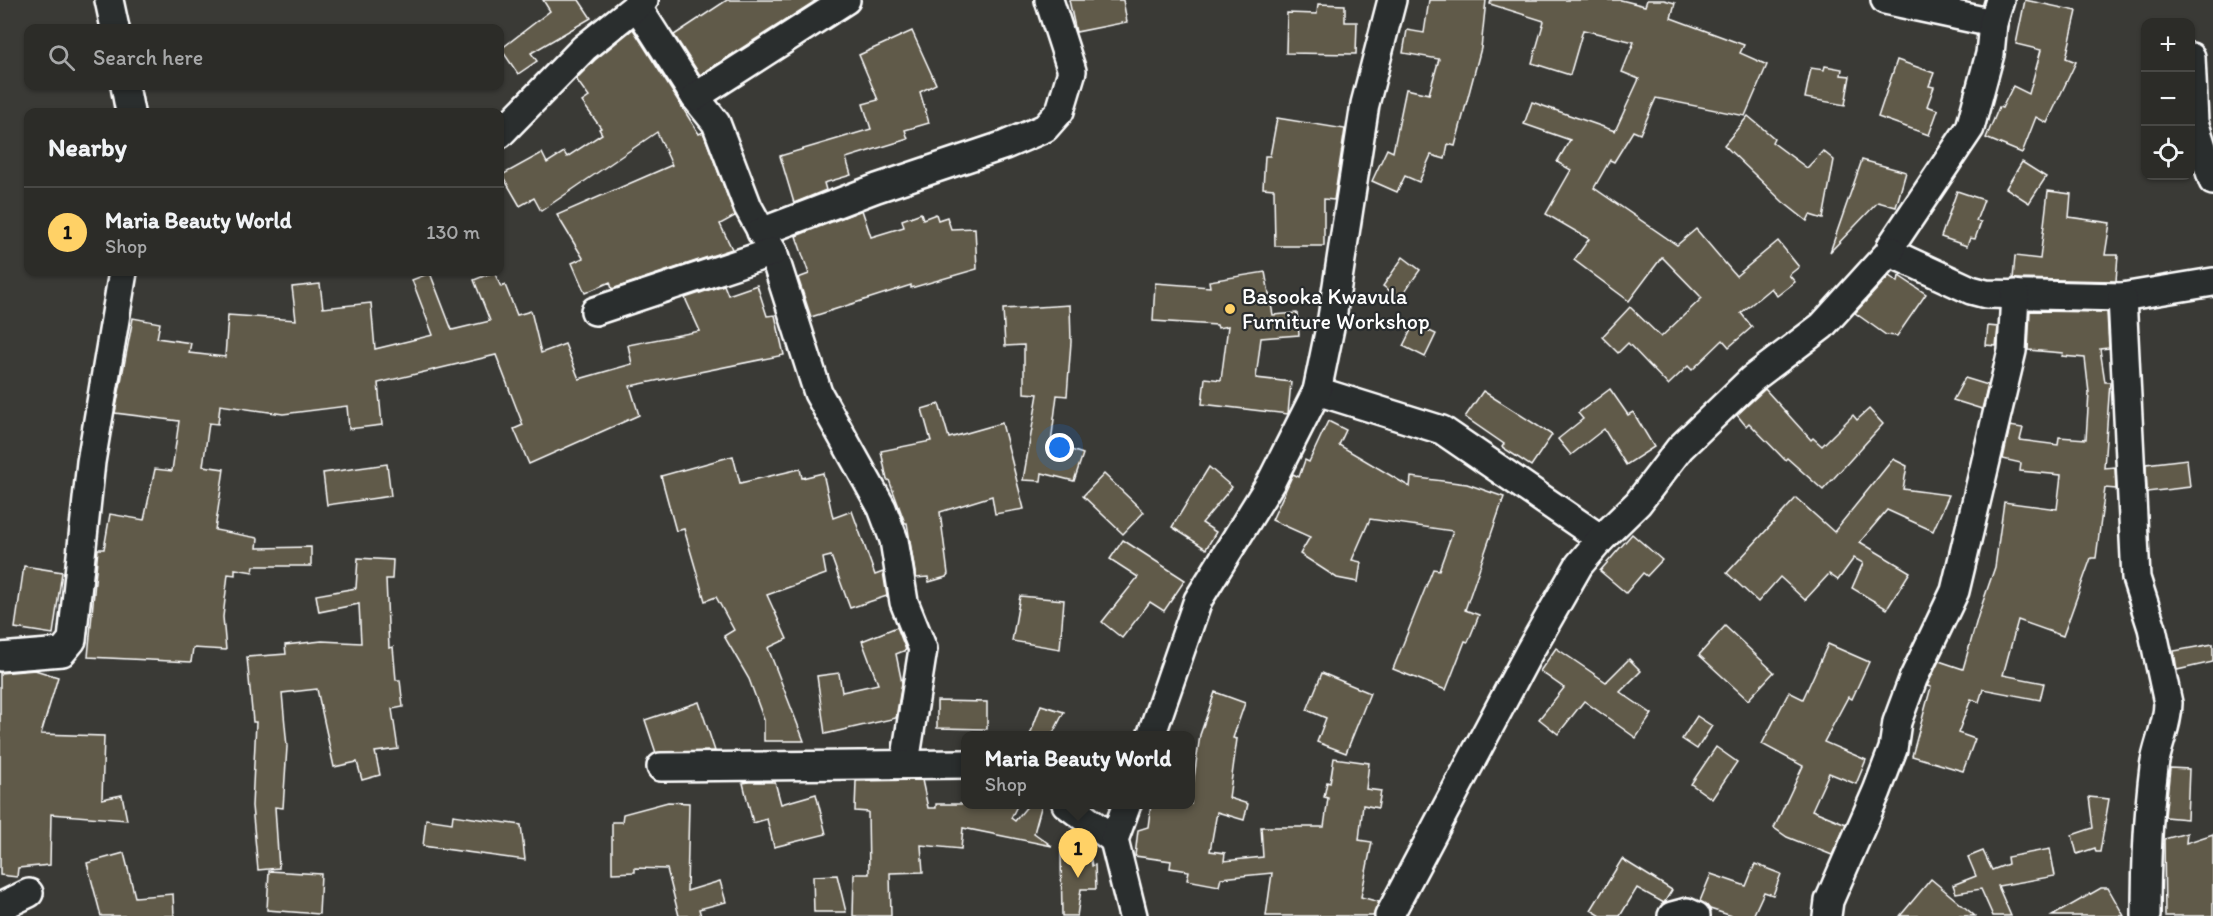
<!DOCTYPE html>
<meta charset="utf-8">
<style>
body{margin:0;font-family:Itim,sans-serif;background:#383834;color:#f1f3f6}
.controls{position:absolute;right:18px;top:18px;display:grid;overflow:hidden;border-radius:12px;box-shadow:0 2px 4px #0004}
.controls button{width:54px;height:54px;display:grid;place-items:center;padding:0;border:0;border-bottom:2px solid #484845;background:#2c2c28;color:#f1f3f6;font:30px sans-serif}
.you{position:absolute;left:1060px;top:448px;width:21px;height:21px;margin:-15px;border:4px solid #fff;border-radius:50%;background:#1a73e8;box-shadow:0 0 0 9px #1a73e833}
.badge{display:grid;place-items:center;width:39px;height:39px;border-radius:50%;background:#ffd166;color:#111;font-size:20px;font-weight:700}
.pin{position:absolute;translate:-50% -50px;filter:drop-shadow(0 2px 3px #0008)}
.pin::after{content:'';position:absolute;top:32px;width:21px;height:18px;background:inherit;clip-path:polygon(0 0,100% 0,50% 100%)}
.popup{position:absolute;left:961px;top:731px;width:234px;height:78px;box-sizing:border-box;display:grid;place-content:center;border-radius:12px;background:#2c2c28;filter:drop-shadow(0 2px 4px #0005);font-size:20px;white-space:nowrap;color:#a6a7a8}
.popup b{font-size:22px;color:#f1f3f6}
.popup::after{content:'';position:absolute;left:50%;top:100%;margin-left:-12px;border:12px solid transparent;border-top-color:#2c2c28}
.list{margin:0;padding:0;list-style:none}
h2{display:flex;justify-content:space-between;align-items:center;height:78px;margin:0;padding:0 24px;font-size:26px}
h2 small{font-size:20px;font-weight:400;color:#a6a7a8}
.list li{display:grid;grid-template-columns:39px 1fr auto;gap:18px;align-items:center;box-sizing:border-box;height:90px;padding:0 24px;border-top:2px solid #484845}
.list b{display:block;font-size:22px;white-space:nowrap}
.list p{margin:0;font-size:20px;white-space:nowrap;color:#a6a7a8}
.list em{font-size:20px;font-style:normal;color:#a6a7a8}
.icon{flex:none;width:33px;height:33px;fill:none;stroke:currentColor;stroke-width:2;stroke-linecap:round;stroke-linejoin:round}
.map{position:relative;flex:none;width:2213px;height:916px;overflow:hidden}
.search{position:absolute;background:#2c2c28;box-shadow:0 2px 4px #0004;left:24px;top:24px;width:480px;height:66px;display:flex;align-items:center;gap:15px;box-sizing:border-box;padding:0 21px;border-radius:12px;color:#a6a7a8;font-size:22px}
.panel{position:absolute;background:#2c2c28;box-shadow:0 2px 4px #0004;left:24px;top:108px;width:480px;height:168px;border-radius:12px}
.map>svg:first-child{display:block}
.building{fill:#615a4a;stroke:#fff;stroke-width:1.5}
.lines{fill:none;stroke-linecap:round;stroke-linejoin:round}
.street-casing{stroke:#fff;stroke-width:32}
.street{stroke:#2a2d2e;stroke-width:27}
.poi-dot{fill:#ffd166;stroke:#2a2d2e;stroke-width:2}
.labels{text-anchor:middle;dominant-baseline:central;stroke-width:4.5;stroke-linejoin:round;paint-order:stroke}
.poi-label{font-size:22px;fill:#fff;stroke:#2a2d2e;text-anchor:start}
</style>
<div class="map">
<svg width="2213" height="916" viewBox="0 0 2213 916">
<rect width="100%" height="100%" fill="#3a3a36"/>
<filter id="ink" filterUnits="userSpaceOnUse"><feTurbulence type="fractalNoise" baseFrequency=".0167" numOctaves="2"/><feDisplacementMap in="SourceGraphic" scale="12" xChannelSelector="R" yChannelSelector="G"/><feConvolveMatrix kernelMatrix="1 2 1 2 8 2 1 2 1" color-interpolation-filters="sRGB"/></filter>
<g filter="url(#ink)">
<g class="building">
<polygon points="543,0 579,0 591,18 531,53 537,61 518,74 501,49 550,11"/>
<polygon points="727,0 817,0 700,75 674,35"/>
<polygon points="1069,0 1123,0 1127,22 1076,32"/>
<polygon points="1429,0 1486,0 1481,48 1455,146 1448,144 1445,159 1431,155 1419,182 1405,176 1397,192 1372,181 1387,149 1393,152 1406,89 1429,94 1439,59 1403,53 1407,30 1424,33"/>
<polygon points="1491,0 1621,0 1645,6 1647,0 1664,0 1675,3 1671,18 1744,45 1740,53 1767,65 1745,116 1656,98 1640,134 1633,131 1614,162 1610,160 1594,188 1677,245 1696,229 1736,276 1778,241 1799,267 1789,275 1795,282 1777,296 1771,288 1741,313 1752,327 1729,347 1723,340 1692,370 1688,366 1668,385 1628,343 1618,353 1602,337 1630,307 1661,337 1702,298 1662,257 1629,301 1574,260 1589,239 1546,214 1571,170 1557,162 1570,140 1524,124 1532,102 1615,131 1639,79 1622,72 1634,42 1583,30 1570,75 1532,63 1544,21 1490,4"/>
<polygon points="2025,0 2077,11 2066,58 2076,62 2047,123 2036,117 2022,153 1986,138 1999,107 2002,108 2013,86 2029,94 2041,50 2016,44"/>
<polygon points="1318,4 1345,5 1345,22 1357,22 1356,54 1286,53 1287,13 1317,14"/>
<polygon points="633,29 699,134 703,132 735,216 720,224 732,249 612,289 610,282 585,293 572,263 583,258 557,215 672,165 657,132 541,211 534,198 520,206 502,175 542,153 547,163 564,152 567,157 602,134 599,129 601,128 582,102 589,97 576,79 595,60"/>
<polygon points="912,31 936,84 920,92 929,123 905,130 908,139 846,158 851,175 824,183 826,190 794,203 780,156 871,129 863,104 878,100 859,55"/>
<polygon points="1897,60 1934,73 1929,86 1934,87 1927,106 1938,110 1929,135 1878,117"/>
<polygon points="1825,66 1842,69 1841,75 1850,76 1845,105 1805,98 1811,68 1824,70"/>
<polygon points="1748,116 1774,138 1772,142 1807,168 1823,151 1834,160 1823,219 1810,215 1807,221 1783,202 1724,145"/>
<polygon points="1277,118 1345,129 1334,200 1324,199 1324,246 1275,246 1274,189 1263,188 1265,156 1270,156"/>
<polygon points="1862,160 1906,172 1896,207 1878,202 1830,252"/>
<polygon points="2022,162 2046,177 2029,203 2006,188"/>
<polygon points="1957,191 1984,200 1976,221 1981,222 1975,239 1970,238 1967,246 1941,237"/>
<polygon points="2048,191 2071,194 2069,217 2110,223 2105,255 2118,255 2116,281 2013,279 2015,256 2040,259"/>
<polygon points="862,210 871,237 904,227 902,220 921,213 923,219 936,214 938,220 947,217 951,229 975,228 977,269 911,288 911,285 811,317 798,278 809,274 796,236"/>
<polygon points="1403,257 1420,270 1400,298 1383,286"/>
<polygon points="494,272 501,287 505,285 517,315 531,311 541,353 565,344 579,379 632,364 628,345 700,331 685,298 724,285 728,295 757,285 767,316 775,315 784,355 630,386 639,415 529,464 514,429 523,425 496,355 378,383 382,425 349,429 347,406 283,414 220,405 218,424 209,423 203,466 224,469 215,530 258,538 257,548 311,547 311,566 254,566 253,572 235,569 235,575 228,574 223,617 226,650 193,648 191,662 88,657 98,549 104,549 110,514 144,520 155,469 172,471 179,421 115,413 133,318 160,323 157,338 191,343 189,353 225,357 228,315 296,320 292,287 320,284 323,308 371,303 375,349 433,335 412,280 430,273 452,330 490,321 474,280"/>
<polygon points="1265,272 1273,315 1297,313 1299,335 1261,338 1256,378 1291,382 1288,414 1202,404 1205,378 1221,380 1228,326 1218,328 1217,325 1153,321 1155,283 1210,287 1209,281"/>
<polygon points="1889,276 1898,282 1899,276 1926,294 1897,336 1886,335 1855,313"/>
<polygon points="1070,305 1071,342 1067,396 1057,395 1051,443 1083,454 1074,481 1042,473 1041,481 1023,480 1038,394 1024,393 1024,345 1005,346 1003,309"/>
<polygon points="2030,311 2107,312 2109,348 2100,349 2105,382 2110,382 2104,468 2115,467 2116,489 2105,488 2096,558 2091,558 2063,636 2018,620 2003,675 2044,683 2040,700 1983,689 1979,702 1971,699 1958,733 1975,739 1963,771 1912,756 1931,687 1927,686 1939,661 1963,669 1978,616 1995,567 2004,502 2057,509 2061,475 2020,471 2021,463 2003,459 2010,426 2023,428 2020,440 2058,445 2059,437 2086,439 2089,393 2085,358 2062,356 2063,353 2028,350"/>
<polygon points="1414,324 1436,334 1425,357 1403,346"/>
<polygon points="1988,326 1998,327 1996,346 1986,345"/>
<polygon points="1965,378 1988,385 1982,409 1953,400"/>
<polygon points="1610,389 1628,415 1633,412 1654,447 1626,465 1604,429 1571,455 1558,439 1583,419 1578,413"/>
<polygon points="1765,389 1811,440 1813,438 1822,446 1853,415 1857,420 1869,409 1883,424 1823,490 1787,458 1785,460 1749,423 1746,426 1737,415"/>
<polygon points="1483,391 1552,435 1531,466 1502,447 1504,444 1465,417"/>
<polygon points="939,404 949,438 1002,423 1024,509 995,514 992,496 940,512 948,574 946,577 929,582 928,577 916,578 907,523 905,523 889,480 887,480 881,451 931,441 922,409"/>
<polygon points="1328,421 1346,430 1339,445 1410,487 1411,477 1467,484 1504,497 1465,610 1479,615 1468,642 1465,641 1446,690 1393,669 1433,569 1439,570 1453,531 1370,519 1352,560 1361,562 1358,582 1337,578 1300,554 1310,537 1272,520 1293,474 1299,477 1305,460 1309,462"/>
<polygon points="733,456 740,483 800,469 802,478 823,473 833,518 852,511 875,575 883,572 887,596 850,608 831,556 823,558 826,574 767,595 787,639 768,648 804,741 764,741 764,720 749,679 724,636 734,630 716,597 705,601 684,529 676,531 661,476"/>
<polygon points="1893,459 1907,466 1903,489 1949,495 1933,531 1887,510 1860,542 1910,572 1887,609 1852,588 1863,563 1854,558 1838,580 1829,574 1805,600 1780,577 1758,602 1727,573 1796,498 1834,532"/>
<polygon points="2187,459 2190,487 2147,492 2146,464"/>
<polygon points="387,464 391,496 327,505 323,473"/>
<polygon points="1209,467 1232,487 1202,523 1216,532 1206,549 1172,527"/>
<polygon points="1104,474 1144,512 1123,534 1083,496"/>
<polygon points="1632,534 1662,560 1647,576 1643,573 1626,593 1600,571"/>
<polygon points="1123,540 1185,580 1164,611 1150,602 1122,638 1102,622 1138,577 1110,559"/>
<polygon points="358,558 393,560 392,579 386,579 389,648 393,647 396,680 400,680 403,707 392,709 398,749 375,752 380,775 362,780 357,762 334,767 317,689 282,693 287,747 283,808 275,807 279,868 258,870 252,806 256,722 253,722 247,657 286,654 285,645 322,641 361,643 359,604 319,612 316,595 356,588"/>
<polygon points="24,566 62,572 53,634 15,628"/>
<polygon points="1020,596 1064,600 1060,649 1012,641"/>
<polygon points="1725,626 1774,672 1748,700 1699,655"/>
<polygon points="897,627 906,650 896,654 902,683 896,718 825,734 817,676 839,673 842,692 878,684 862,641"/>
<polygon points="1828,644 1869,662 1852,699 1848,697 1824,742 1866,760 1856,784 1829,773 1812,810 1846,824 1832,855 1787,837 1774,828 1803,766 1762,744 1789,692 1803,699"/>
<polygon points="2213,644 2213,662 2177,670 2174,651"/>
<polygon points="1556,648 1606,682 1629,659 1641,671 1620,692 1652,714 1636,738 1584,701 1558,734 1539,719 1564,688 1540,671"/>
<polygon points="35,670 58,677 41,734 104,736 102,799 122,795 127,820 51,814 50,865 18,868 17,877 0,875 0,673"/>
<polygon points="1322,673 1370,693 1346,753 1317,742 1326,718 1307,710"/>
<polygon points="1215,692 1245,703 1233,738 1237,739 1229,798 1248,804 1244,820 1217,812 1210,851 1225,853 1224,861 1263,857 1261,827 1324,827 1328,798 1324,797 1327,782 1330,783 1334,758 1369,763 1366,789 1381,791 1378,808 1363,805 1359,840 1372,842 1361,897 1379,902 1373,916 1266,916 1272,873 1221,878 1219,886 1187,880 1189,871 1170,868 1171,861 1135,856 1138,830 1148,827 1151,804 1191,804 1191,785 1193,785 1200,735"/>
<polygon points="937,701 987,702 987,729 937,728"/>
<polygon points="699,702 715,751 656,753 645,720"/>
<polygon points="1041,705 1064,712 1052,735 1030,735"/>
<polygon points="1697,716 1712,726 1697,749 1682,739"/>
<polygon points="1716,747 1737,762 1712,799 1691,784"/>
<polygon points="2170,768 2189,769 2187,819 2165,817"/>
<polygon points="922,780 928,808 936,808 936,804 1018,804 1011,818 1015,821 1029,804 1042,804 1034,833 1052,846 963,828 961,849 921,845 923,872 890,873 891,916 853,916 854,874 869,874 868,812 855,811 856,781"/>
<polygon points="749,782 775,782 781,804 816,794 826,834 774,847 767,819 753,823 743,783"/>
<polygon points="2089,797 2109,799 2100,852 2096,852 2095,848 2077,854 2072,835 2093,828"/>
<polygon points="668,802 689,803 687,891 720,881 726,902 699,909 701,916 679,916 667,869 635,868 635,872 612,873 612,822 622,822 623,814"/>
<polygon points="453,815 521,825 525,860 423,846 426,819 452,823"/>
<polygon points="2187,833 2186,843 2213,834 2213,916 2165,916 2164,839"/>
<polygon points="1088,845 1092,866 1095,865 1096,889 1081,889 1077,916 1062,916 1061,853"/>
<polygon points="2050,849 2055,876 1998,886 2011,916 1993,916 1981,889 1956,893 1953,885 1976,876 1968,857 1983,851 1992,870 2008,864 2007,857"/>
<polygon points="124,853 135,897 173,894 174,916 101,916 87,863"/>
<polygon points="1622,859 1672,890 1664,903 1637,888 1620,916 1601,916 1591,910"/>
<polygon points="1755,864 1781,874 1773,895 1764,892 1753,916 1732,916 1710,909 1700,901 1711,874 1746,886"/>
<polygon points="269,871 321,874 319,914 267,910"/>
<polygon points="837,875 846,912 814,912 813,876"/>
<polygon points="1931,879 1975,916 1900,916"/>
<polygon points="2101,888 2108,888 2124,916 2052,916"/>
</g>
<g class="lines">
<g class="street-casing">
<g id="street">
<polyline points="109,0 115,28"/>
<polyline points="1885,0 1993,23"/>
<polyline points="2000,0 1993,23 1990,54 1970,128 1891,246 1893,254 1971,290 1986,294 2122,297 2213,282"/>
<polyline points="637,6 695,97 716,123 748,207 773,252 818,393 882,508 894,540 904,602 923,649 905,763"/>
<polyline points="2191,57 2194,122 2213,181"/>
<polyline points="125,86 130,112"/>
<polyline points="695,97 846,0"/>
<polyline points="500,134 584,48 644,0"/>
<polyline points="761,232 877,188 1005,145 1045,128 1060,111 1072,71 1049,0"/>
<path d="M 2122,297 L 2136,578 L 2152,628 L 2168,703 C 2168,725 2157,745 2154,767 C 2148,815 2146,867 2146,916"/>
<polyline points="595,311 773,252"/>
<polyline points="1317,391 1442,430 1601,539"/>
<polyline points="0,657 62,652 72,640 91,462 123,272"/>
<polyline points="1151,736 1198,600 1271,482 1317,391 1332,318 1365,104 1392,0"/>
<polyline points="661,767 966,764"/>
<polyline points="1066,804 1114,840"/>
<polyline points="1127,804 1114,840 1133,916"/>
<polyline points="0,907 29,893"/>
<polyline points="1389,916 1528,654 1579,565 1601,539 1638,503 1680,448 1752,379 1822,326 1891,250"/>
<polyline points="1672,916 1687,912 1696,916"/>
<polyline points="1827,916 1829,901 1877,791 1893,749 1897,722 1913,679 1955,591 2012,351 2015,294"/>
</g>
</g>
<use href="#street" class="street"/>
</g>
</g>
<circle class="poi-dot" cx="1230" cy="309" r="6"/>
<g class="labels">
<g class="poi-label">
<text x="1242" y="296">Basooka Kwavula<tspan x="1242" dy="25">Furniture Workshop</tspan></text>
</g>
</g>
</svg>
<div class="controls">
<button>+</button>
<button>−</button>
<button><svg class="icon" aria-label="locate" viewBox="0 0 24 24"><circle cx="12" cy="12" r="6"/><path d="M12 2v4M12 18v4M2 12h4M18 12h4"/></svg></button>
</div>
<div class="you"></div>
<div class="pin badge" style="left:1078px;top:878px">1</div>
<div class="popup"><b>Maria Beauty World</b>Shop</div>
<div class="search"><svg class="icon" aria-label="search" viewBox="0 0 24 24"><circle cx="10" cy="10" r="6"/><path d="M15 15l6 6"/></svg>Search here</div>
<section class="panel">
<h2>Nearby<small></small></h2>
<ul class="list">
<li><span class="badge">1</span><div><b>Maria Beauty World</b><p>Shop</p></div><em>130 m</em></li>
</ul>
</section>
</div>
